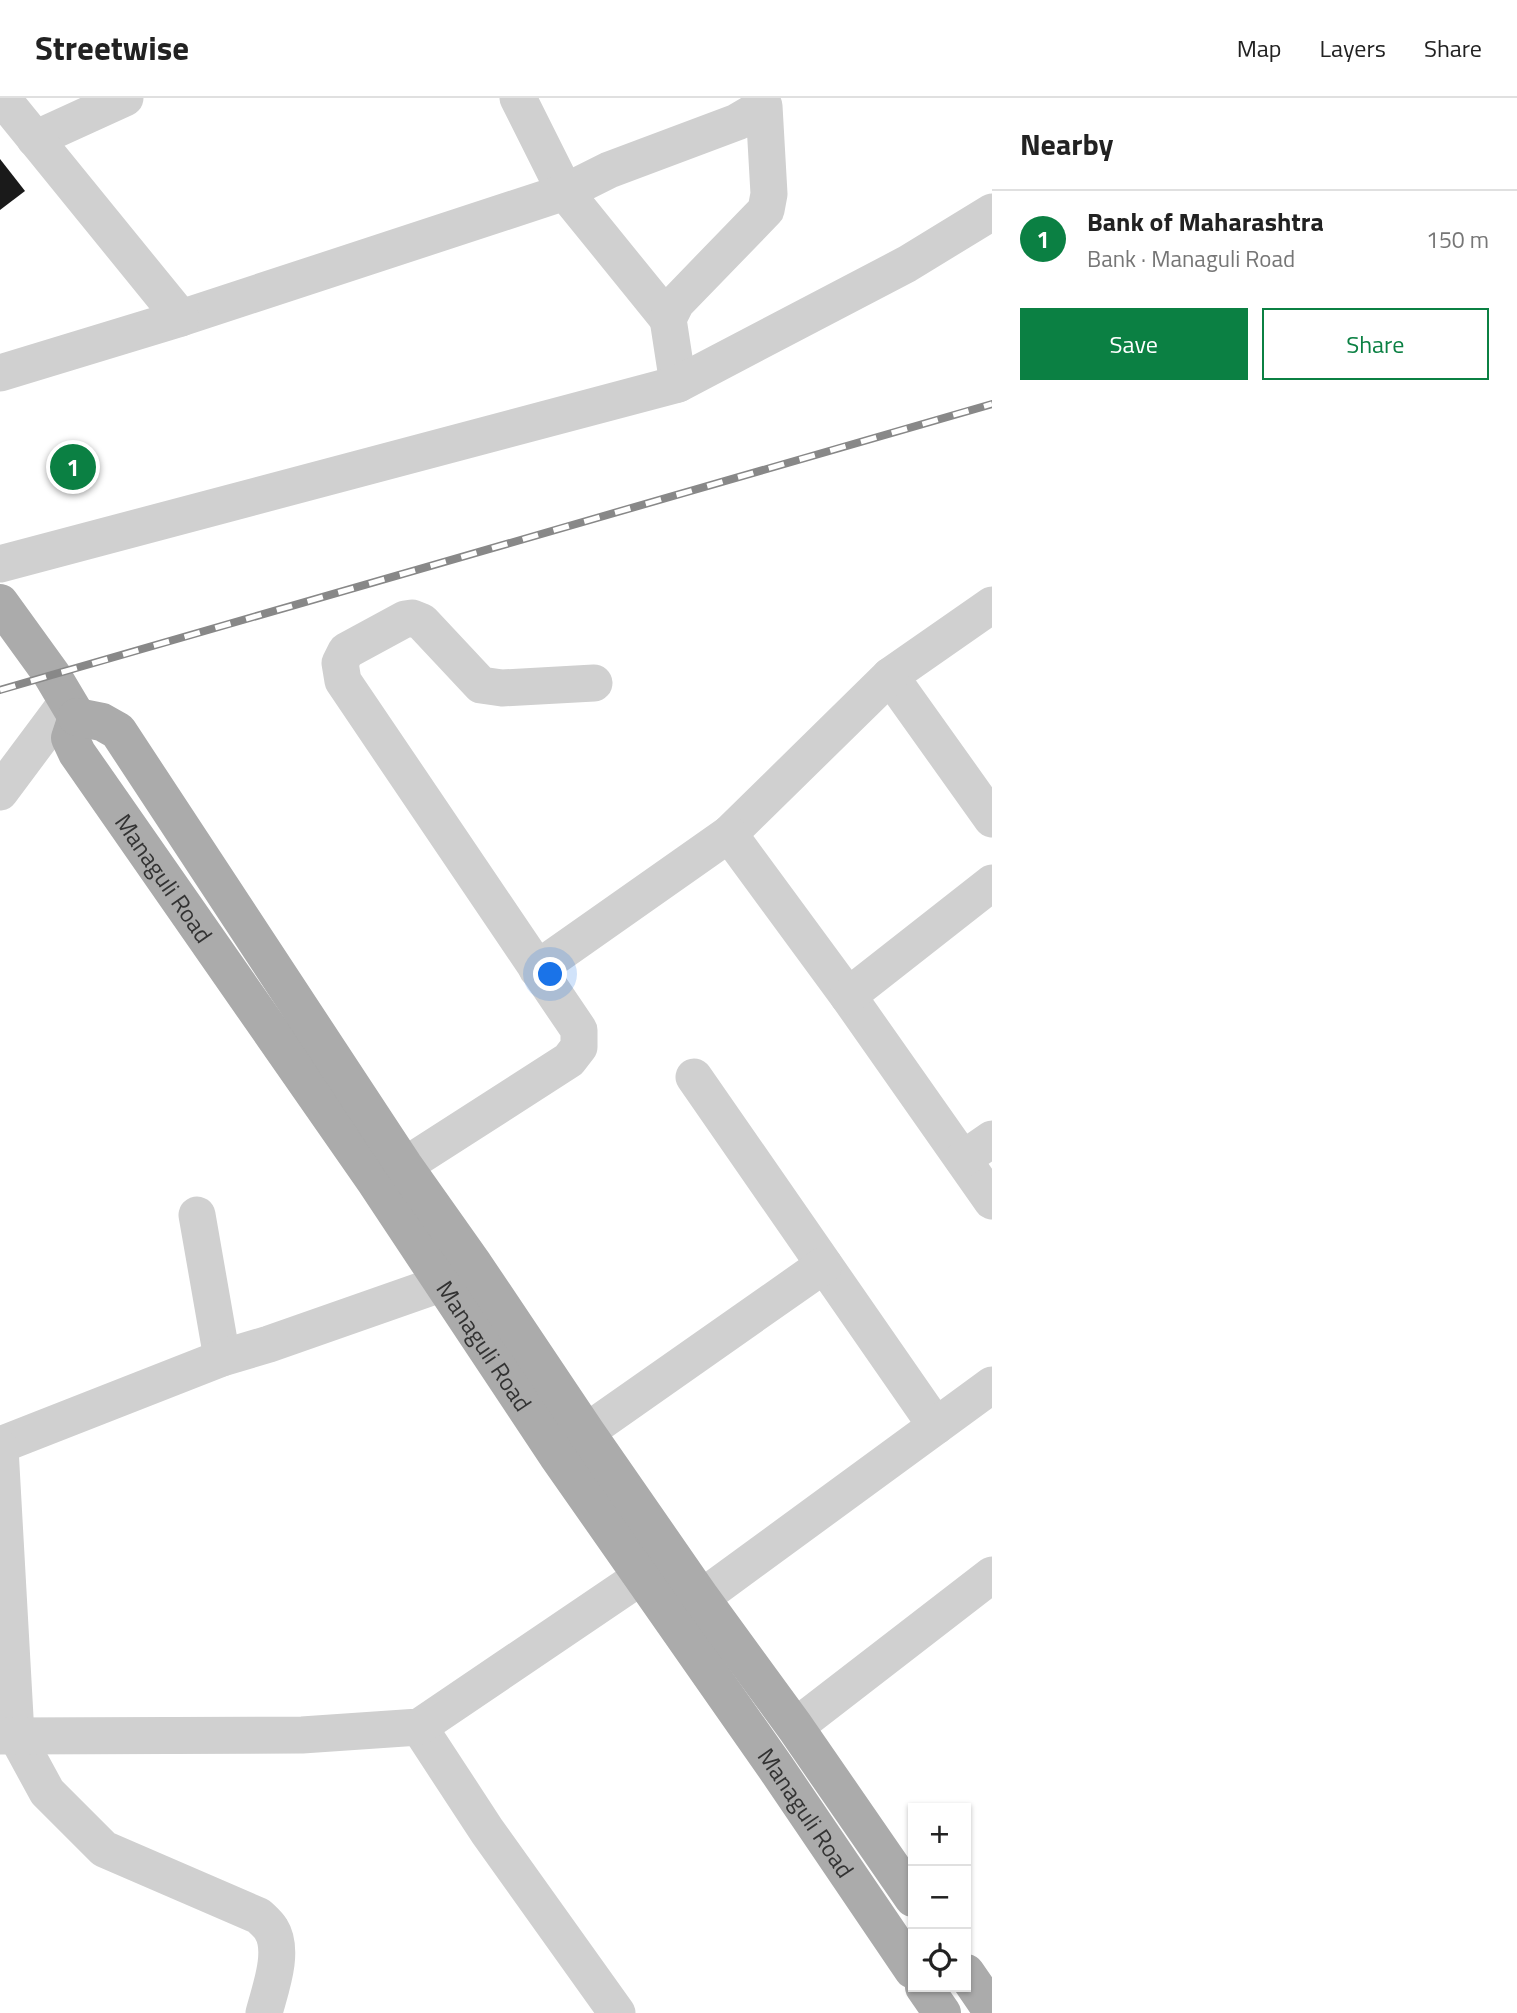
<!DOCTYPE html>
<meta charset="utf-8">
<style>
body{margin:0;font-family:"Titillium Web",sans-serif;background:#f2f2f2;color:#222}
.controls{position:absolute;right:21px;bottom:21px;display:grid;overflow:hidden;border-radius:0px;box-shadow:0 2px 5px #0004}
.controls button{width:63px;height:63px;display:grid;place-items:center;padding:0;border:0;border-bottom:2px solid #e0e0e0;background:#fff;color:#222;font:35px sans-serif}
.you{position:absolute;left:551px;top:877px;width:24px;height:24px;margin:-18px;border:5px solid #fff;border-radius:50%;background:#1a73e8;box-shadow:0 0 0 10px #1a73e833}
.badge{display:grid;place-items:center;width:46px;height:46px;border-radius:50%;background:#0b8043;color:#fff;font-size:23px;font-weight:700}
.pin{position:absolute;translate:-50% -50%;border:4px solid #fff;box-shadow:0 2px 7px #0006}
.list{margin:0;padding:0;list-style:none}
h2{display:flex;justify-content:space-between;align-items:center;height:91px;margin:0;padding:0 28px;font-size:30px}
h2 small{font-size:23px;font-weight:400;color:#767676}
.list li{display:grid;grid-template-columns:46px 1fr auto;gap:21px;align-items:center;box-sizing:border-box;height:98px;padding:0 28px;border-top:2px solid #e0e0e0}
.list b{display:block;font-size:26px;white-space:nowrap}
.list p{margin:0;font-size:23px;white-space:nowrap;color:#767676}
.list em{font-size:23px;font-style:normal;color:#767676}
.actions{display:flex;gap:14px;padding:21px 28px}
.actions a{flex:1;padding:16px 0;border:2px solid #0b8043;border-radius:0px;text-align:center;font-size:24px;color:#0b8043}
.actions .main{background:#0b8043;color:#fff}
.icon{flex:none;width:38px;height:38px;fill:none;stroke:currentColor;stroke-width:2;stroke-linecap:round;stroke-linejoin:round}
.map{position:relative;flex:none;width:992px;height:1915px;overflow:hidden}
header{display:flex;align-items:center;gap:42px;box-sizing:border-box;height:98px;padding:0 35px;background:#fff;border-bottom:2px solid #e0e0e0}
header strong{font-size:33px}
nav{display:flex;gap:38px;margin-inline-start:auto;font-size:24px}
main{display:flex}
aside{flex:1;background:#fff}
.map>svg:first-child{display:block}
.building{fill:#1a1a1a}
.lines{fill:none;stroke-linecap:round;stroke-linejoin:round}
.minor{stroke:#d0d0d0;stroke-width:37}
.major{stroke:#ababab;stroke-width:38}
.rail-casing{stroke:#888;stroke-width:8}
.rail{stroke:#fff;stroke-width:5;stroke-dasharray:16;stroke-linecap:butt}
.labels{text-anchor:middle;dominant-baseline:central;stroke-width:7;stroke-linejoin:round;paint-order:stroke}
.street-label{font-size:24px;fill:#333;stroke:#fff}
</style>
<header>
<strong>Streetwise</strong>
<nav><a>Map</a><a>Layers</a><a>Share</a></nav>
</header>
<main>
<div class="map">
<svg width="992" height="1915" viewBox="0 0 992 1915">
<rect width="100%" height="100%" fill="#fff"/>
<polygon class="building" points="0,61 25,93 0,112"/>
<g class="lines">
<g class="minor">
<polyline points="518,0 565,94 668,221"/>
<polyline points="35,41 125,0"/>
<polyline points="181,220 565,94 609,72 737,24 764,8 769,96 766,112 676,205 668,221 678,286"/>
<polyline points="0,275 181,220 2,0"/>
<polyline points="0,466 678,286 907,166 992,114"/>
<polyline points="992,507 890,578 992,721"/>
<polyline points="0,694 67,604"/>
<polyline points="729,736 890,578"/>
<polyline points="537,871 729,736 848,898 992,1103"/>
<polyline points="848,898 992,785"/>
<polyline points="694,979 936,1328"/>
<polyline points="963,1061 992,1041"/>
<polyline points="404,1068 569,962 579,949 579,932 343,583 340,565 346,553 405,521 412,520 422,524 481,587 502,590 594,585"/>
<polyline points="197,1117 222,1260"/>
<polyline points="586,1334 824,1167"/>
<polyline points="0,1347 222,1260 269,1246 443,1185"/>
<path d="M 0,1350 L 16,1637 L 47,1694 L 104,1751 L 259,1818 C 263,1822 268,1826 271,1831 C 285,1853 270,1892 264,1915"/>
<polyline points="701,1500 992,1287"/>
<polyline points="419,1629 487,1733 617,1915"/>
<polyline points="795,1629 992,1477"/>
<polyline points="0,1638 302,1637 419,1629 642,1478"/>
</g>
<g class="major">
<polyline points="0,505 52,577 77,619"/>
<path id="s1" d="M 77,619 L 70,640 L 77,655 L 375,1083 L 557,1357 L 776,1670 L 913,1872"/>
<polyline points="77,619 102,624 118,633 404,1068 474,1167 586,1334 701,1500 795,1629 913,1800"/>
<polyline points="966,1875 992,1913"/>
<polyline points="924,1889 942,1915"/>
</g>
<g class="rail-casing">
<polyline id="rail" points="0,592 992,306"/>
</g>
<use href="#rail" class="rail"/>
</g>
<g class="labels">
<g class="street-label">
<text stroke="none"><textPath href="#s1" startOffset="191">Managuli Road</textPath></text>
<text stroke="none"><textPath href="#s1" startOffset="758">Managuli Road</textPath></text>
<text stroke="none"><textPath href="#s1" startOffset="1325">Managuli Road</textPath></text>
</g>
</g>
</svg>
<div class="controls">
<button>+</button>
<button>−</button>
<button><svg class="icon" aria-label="locate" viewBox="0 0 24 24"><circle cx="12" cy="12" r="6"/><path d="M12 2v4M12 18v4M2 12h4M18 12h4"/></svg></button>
</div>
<div class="you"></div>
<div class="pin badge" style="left:73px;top:369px">1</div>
</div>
<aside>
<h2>Nearby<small></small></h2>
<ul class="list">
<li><span class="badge">1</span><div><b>Bank of Maharashtra</b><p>Bank · Managuli Road</p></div><em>150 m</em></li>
</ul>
<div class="actions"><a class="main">Save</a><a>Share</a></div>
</aside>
</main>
